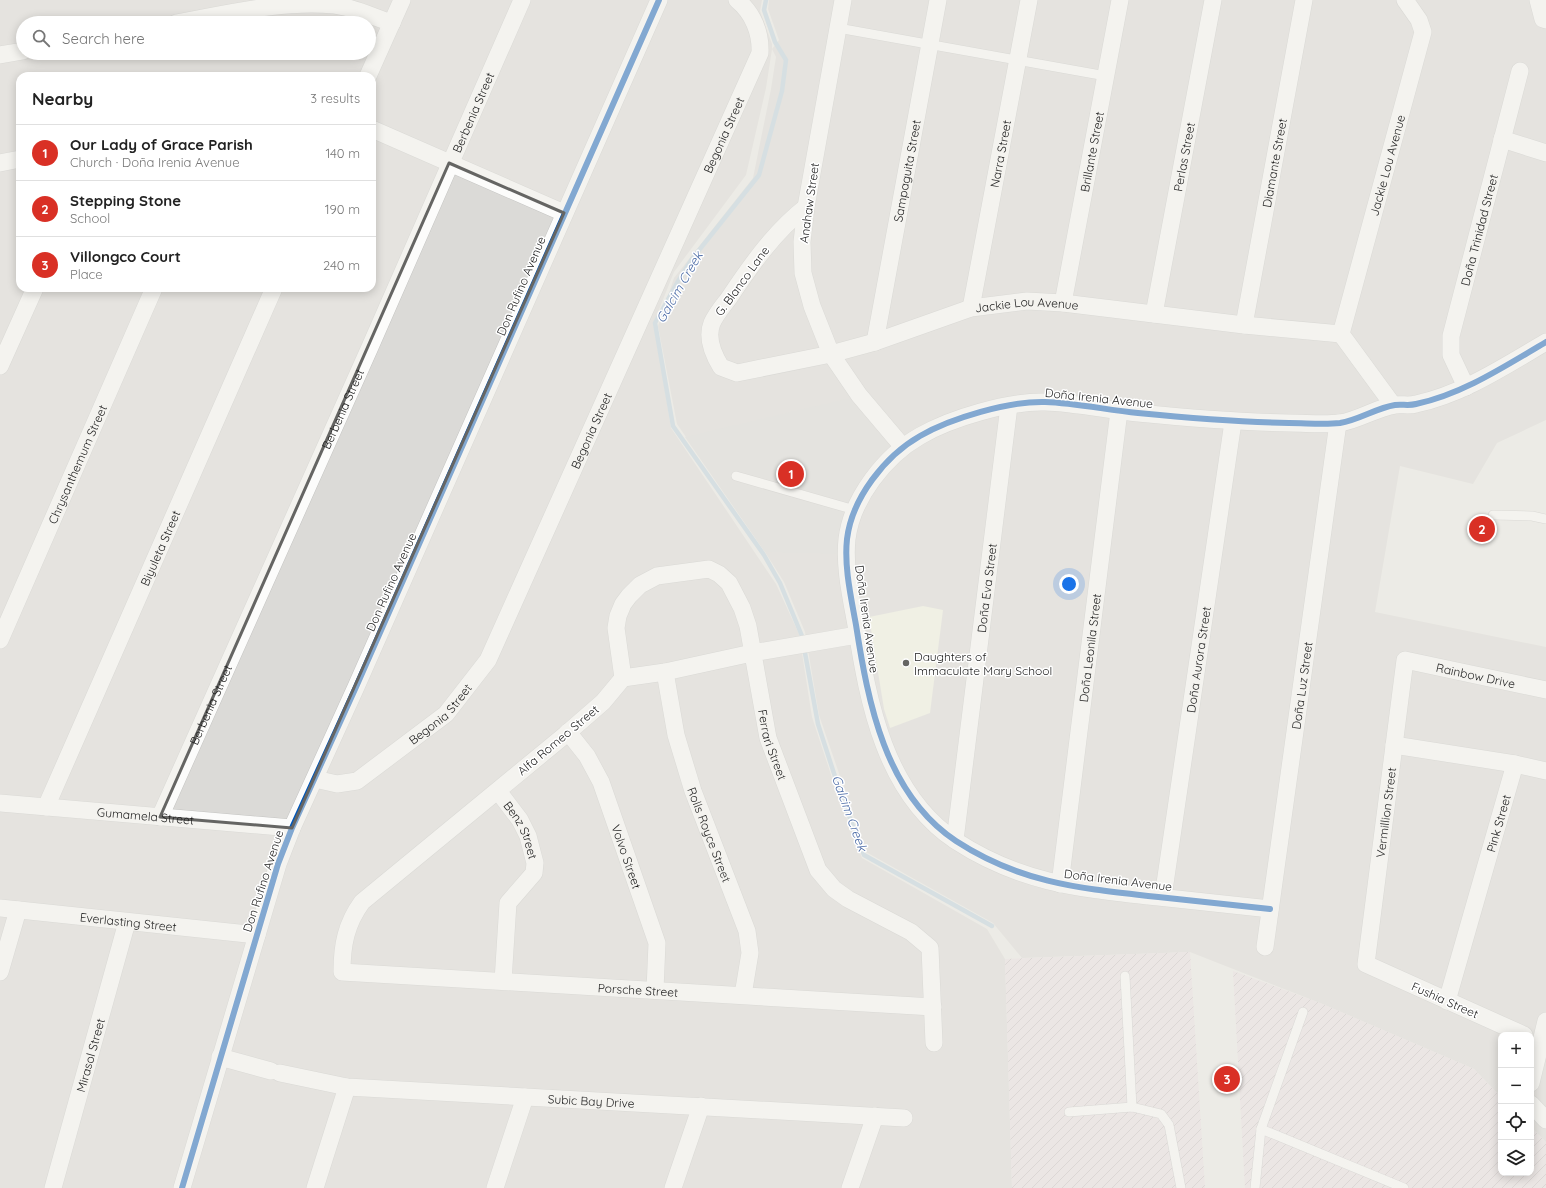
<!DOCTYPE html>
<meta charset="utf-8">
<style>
body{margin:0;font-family:Quicksand,sans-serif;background:#f2f2f2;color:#222}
.controls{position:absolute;right:12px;bottom:12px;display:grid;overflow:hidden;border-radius:8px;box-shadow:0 2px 10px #0003}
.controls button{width:36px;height:36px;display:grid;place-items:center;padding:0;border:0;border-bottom:1px solid #e0e0e0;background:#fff;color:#222;font:20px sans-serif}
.you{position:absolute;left:1069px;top:584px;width:14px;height:14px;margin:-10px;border:3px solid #fff;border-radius:50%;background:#1a73e8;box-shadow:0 0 0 6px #1a73e833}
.badge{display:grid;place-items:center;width:26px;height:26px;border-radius:50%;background:#d93025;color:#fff;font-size:13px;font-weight:700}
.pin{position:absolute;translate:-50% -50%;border:2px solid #fff;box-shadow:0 1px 4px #0006}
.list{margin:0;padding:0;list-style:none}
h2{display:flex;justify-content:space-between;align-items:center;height:52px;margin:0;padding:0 16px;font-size:17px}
h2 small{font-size:13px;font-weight:400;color:#767676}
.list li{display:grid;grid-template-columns:26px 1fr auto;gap:12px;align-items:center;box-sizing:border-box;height:56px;padding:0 16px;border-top:1px solid #e0e0e0}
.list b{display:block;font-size:15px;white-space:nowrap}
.list p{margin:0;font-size:13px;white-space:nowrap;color:#767676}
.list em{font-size:13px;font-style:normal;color:#767676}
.icon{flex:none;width:22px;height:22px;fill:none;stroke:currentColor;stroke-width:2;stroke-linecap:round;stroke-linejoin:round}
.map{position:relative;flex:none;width:1546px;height:1188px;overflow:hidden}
.search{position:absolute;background:#fff;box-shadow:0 2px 10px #0003;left:16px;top:16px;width:360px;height:44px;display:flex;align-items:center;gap:10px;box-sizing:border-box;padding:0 14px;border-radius:22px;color:#767676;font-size:15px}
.panel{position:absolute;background:#fff;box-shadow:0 2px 10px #0003;left:16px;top:72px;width:360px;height:220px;border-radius:12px}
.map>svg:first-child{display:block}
.residential{fill:#dbdad7;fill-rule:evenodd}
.industrial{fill:url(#industrial-furrows)}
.education{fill:#f3f5e2}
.religious{fill:#dad9d7}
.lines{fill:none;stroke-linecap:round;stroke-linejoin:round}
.stream{stroke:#bbd1dd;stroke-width:4.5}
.lane-casing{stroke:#c4c4c2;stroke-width:10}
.street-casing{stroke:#c4c4c2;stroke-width:18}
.lane{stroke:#fcfcfb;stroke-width:9}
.street{stroke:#fcfcfb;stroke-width:17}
.cycleway-casing{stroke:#fff;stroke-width:8}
.cycleway{stroke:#0057b8;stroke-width:6}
.marked{fill:none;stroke:#656563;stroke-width:3;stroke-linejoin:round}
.poi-dot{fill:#656563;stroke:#fff;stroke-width:1.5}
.labels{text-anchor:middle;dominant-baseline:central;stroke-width:3;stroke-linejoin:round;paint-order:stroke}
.street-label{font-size:12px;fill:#1d1d1d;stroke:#fff}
.poi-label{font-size:12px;fill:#1d1d1d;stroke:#fff;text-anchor:start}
.water-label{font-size:13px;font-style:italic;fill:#4f6ea8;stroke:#fff}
</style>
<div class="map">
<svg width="1546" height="1188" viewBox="0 0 1546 1188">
<defs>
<pattern id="industrial-furrows" width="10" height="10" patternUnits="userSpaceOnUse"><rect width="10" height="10" fill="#e9dfe3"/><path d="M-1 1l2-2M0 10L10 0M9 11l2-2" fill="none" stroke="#c7bfc2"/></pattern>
</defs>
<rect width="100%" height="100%" fill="#ecebe6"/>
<g class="residential">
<path d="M 0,0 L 762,0 L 760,11 L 772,44 L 772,49 L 766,88 L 746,175 L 674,272 L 654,322 L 671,428 L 776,584 L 799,634 L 812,717 L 838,796 L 862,858 L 987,929 L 1005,959 L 1012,1188 L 0,1188 ZM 23,23 L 369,23 L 369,53 L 23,53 ZM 20,76 L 372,76 L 372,288 L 20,288 Z"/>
<polygon points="769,0 1546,0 1546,420 1497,443 1473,484 1400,466 1375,612 1546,647 1546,1142 1531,1127 1531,1035 1501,1035 1501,1097 1474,1069 1320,1003 1190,952 1022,958 993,923 866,852 819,715 805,632 784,582 765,552 677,424 658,326 674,278 753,178 771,89 776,57 772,49 779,40 768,9"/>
</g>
<g class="industrial">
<polygon points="1190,952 1205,1188 1012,1188 1005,959"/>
<polygon points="1233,971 1320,1003 1474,1069 1501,1097 1501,1173 1531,1173 1531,1127 1546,1142 1546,1188 1245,1188"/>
</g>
<polygon class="education" points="923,606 943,610 930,713 890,728 884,709 869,617"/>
<polygon class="religious" points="854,397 893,448 841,554 765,552 685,437"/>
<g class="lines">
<g class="stream">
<polyline points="766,0 764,10 775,42 786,60 782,91 759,175 692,259 677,283 655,323 673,426 764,555 780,583 802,636"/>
<polyline points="805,653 818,724 841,795 864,855 992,926"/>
</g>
<g class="lane-casing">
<g id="lane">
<polyline points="838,28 1106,76"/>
<polyline points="736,476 855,510"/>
<polyline points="1493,515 1532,516 1546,519"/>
<polyline points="1125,976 1132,1107"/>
<polyline points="1069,1112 1132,1107 1161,1114 1169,1125 1181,1188"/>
<polyline points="1261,1129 1404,1188"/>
<polyline points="1255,1188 1261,1129 1303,1012"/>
</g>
</g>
<g class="street-casing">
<g id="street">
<polyline points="843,0 806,207 802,242 803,273 812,306 831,354 859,395 903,447"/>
<polyline points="1538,0 1543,19 1546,20"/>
<path d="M 176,23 C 227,14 282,0 334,5 C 353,7 373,17 392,23"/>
<polyline points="0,55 23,51"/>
<polyline points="368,76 402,0"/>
<polyline points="372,129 564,213"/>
<polyline points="1502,139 1546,153"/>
<polyline points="0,163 20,159"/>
<path id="s1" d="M 806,207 C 775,231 751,265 729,298 C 723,306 716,314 712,323 C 706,338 713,354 721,367 L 737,373 L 831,354 L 875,342 L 971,308 L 1027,301 L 1063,303 L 1244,325 L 1341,334"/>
<path id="s2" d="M 1063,303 L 1120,0"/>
<path id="s3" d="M 971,308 L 1029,0"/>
<path id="s4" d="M 1154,314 L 1213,0"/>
<path id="s5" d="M 1244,325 L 1304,0"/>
<path id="s6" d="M 875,342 L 938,0"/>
<polyline points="0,366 35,288"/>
<path id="s7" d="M 1466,387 L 1451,355 L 1451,336 L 1520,71"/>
<path id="s8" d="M 1393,405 L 1341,334 L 1423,32 L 1419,20 L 1405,0"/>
<path id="s9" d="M 857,635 L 752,653 L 665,672 L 623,678 L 603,702 L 565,735 L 362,902 C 346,924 342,945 342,972 L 933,1007"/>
<path id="s10" d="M 0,640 L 154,288"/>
<path id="s11" d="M 665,672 L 676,735 L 693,791 L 747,931 L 750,953 L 743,995"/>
<path id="s12" d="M 623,678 L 616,628 L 618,616 L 623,604 L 629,596 L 640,585 L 657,576 L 709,569 L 719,574 L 729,583 L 742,608 L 748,626 L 768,738 L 818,870 L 834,889 L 848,899 L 911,932 L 930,948 L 934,1043"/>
<path id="s13" d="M 568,732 L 587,756 L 601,782 L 657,943 L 655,990"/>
<polyline points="1394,745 1515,764 1546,771"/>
<path id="s14" d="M 315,779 L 337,784 L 357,781 L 446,714 L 488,660 L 760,53 C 761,33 753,13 737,0"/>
<path id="s15" d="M 498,791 L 520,820 L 528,836 L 535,863 L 534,873 L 508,903 L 503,981"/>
<path id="s16" d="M 0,803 L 292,828"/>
<path id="s17" d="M 46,807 L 274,288"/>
<path id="s18" d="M 160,817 L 370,347 L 522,0"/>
<path id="s19" d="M 955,840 L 1009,406"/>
<path id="s20" d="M 1060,884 L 1119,411"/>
<path id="s21" d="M 1163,897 L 1233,422"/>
<path id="s22" d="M 0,908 L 257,935"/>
<path d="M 1270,909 C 1230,905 1189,900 1148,896 C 1076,888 1019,882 956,841 C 885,794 868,702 856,625 C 851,597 844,567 847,539 C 852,498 885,456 920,436 C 951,418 1009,401 1045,402 C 1076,403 1107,410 1138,413 C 1189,418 1238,422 1289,423 C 1306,423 1324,425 1340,423 C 1359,420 1376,408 1395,405 C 1402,404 1409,406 1416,404 C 1463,394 1505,366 1546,342"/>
<path id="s23" d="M 1265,947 L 1338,423"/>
<polyline points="0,972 18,910"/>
<path id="s24" d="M 1447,1001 L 1515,764"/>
<path id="s25" d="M 1524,1035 L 1366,964 L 1405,660 L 1546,690"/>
<polyline points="220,1057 271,1071"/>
<path id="s26" d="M 280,1073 L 347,1087 L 904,1118"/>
<polyline points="1531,1083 1546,1021"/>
<polyline points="1531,1104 1546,1120"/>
<path id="s27" d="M 53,1188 L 127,922"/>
<polyline points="182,1188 278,864 292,828 356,687 659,0"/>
<polyline points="315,1188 347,1087"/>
<polyline points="495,1188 525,1097"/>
<polyline points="673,1188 701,1106"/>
<polyline points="850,1188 875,1116"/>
</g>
</g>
<use href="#lane" class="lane"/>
<use href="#street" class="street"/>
<g class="cycleway-casing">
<g id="cycleway">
<path d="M 1270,909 C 1230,905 1189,900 1148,896 C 1076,888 1019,882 956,841 C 885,794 868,702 856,625 C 851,597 844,567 847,539 C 852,498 885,456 920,436 C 951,418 1009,401 1045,402 C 1076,403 1107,410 1138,413 C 1189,418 1238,422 1289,423 C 1306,423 1324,425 1340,423 C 1359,420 1376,408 1395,405 C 1402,404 1409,406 1416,404 C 1463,394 1505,366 1546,342"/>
<polyline points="182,1188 278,864 292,828 356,687 659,0"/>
</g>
</g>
<use href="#cycleway" class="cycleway"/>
</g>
<path d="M0 0H1546V1188H0ZM 449,163 L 564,213 L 292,828 L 160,817 Z" fill="#ecebe6" fill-opacity=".55" fill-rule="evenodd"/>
<path class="marked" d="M 449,163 L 564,213 L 292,828 L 160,817 Z"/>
<circle class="poi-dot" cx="906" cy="663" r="4"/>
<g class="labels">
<g class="street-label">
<text stroke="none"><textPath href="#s18" startOffset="771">Berbenia Street</textPath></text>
<text stroke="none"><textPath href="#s14" startOffset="798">Begonia Street</textPath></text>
<text stroke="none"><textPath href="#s2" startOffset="154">Brillante Street</textPath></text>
<text stroke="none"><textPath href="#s3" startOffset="157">Narra Street</textPath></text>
<text stroke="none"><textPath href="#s4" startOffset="160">Perlas Street</textPath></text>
<text stroke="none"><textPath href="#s5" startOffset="165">Diamante Street</textPath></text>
<text stroke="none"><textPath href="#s8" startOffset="263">Jackie Lou Avenue</textPath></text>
<text stroke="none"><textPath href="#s6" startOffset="174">Sampaguita Street</textPath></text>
<text transform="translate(809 203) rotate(-82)">Anahaw Street</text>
<text stroke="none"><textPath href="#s7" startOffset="164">Doña Trinidad Street</textPath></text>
<text transform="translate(742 281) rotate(-54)">G. Blanco Lane</text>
<text transform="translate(521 286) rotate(-67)">Don Rufino Avenue</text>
<text stroke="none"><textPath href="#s1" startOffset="513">Jackie Lou Avenue</textPath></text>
<text transform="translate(1099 398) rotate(6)">Doña Irenia Avenue</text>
<text stroke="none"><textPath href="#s18" startOffset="447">Berbenia Street</textPath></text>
<text stroke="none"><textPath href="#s14" startOffset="474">Begonia Street</textPath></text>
<text stroke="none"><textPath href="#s10" startOffset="192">Chrysanthemum Street</textPath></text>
<text stroke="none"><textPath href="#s17" startOffset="283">Biyuleta Street</textPath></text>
<text transform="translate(391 582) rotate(-66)">Don Rufino Avenue</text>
<text stroke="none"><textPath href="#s19" startOffset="254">Doña Eva Street</textPath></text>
<text transform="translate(867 619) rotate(82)">Doña Irenia Avenue</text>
<text stroke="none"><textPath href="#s20" startOffset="238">Doña Leonila Street</textPath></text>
<text stroke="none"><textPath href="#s21" startOffset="240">Doña Aurora Street</textPath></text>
<text stroke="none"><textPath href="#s25" startOffset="552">Rainbow Drive</textPath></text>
<text stroke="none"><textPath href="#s23" startOffset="264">Doña Luz Street</textPath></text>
<text stroke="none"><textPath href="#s18" startOffset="123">Berbenia Street</textPath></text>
<text stroke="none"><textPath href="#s14" startOffset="150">Begonia Street</textPath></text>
<text transform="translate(558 740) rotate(-40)">Alfa Romeo Street</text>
<text stroke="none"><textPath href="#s12" startOffset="366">Ferrari Street</textPath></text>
<text stroke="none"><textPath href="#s25" startOffset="326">Vermillion Street</textPath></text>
<text stroke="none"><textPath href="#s16" startOffset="146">Gumamela Street</textPath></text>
<text stroke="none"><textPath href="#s24" startOffset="185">Pink Street</textPath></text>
<text stroke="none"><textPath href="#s15" startOffset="46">Benz Street</textPath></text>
<text stroke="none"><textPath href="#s11" startOffset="169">Rolls Royce Street</textPath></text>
<text stroke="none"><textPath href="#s13" startOffset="139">Volvo Street</textPath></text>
<text transform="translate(1118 880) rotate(7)">Doña Irenia Avenue</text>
<text transform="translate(263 881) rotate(-72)">Don Rufino Avenue</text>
<text stroke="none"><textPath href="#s22" startOffset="129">Everlasting Street</textPath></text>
<text stroke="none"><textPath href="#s9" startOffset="953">Porsche Street</textPath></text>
<text transform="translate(1445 1000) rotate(24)">Fushia Street</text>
<text stroke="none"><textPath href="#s27" startOffset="138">Mirasol Street</textPath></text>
<text stroke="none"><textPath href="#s26" startOffset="313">Subic Bay Drive</textPath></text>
</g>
<g class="poi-label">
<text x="914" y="656">Daughters of<tspan x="914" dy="14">Immaculate Mary School</tspan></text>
</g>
<g class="water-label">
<text transform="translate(679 287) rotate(-60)">Galcim Creek</text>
<text transform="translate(850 813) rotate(70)">Galcim Creek</text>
</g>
</g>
</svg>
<div class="controls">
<button>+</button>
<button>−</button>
<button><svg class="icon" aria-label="locate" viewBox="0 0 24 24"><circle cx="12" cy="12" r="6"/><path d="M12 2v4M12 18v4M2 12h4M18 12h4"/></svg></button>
<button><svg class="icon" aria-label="layers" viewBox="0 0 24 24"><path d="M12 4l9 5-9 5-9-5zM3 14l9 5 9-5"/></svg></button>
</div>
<div class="you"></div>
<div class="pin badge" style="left:791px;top:474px">1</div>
<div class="pin badge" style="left:1482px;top:529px">2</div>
<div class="pin badge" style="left:1227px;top:1079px">3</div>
<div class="search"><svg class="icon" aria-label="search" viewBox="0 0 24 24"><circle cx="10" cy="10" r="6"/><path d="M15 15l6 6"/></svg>Search here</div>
<section class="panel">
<h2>Nearby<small>3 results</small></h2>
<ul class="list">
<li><span class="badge">1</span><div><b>Our Lady of Grace Parish</b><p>Church · Doña Irenia Avenue</p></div><em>140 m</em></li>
<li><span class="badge">2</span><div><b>Stepping Stone</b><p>School</p></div><em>190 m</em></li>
<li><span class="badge">3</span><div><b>Villongco Court</b><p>Place</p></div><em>240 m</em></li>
</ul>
</section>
</div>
